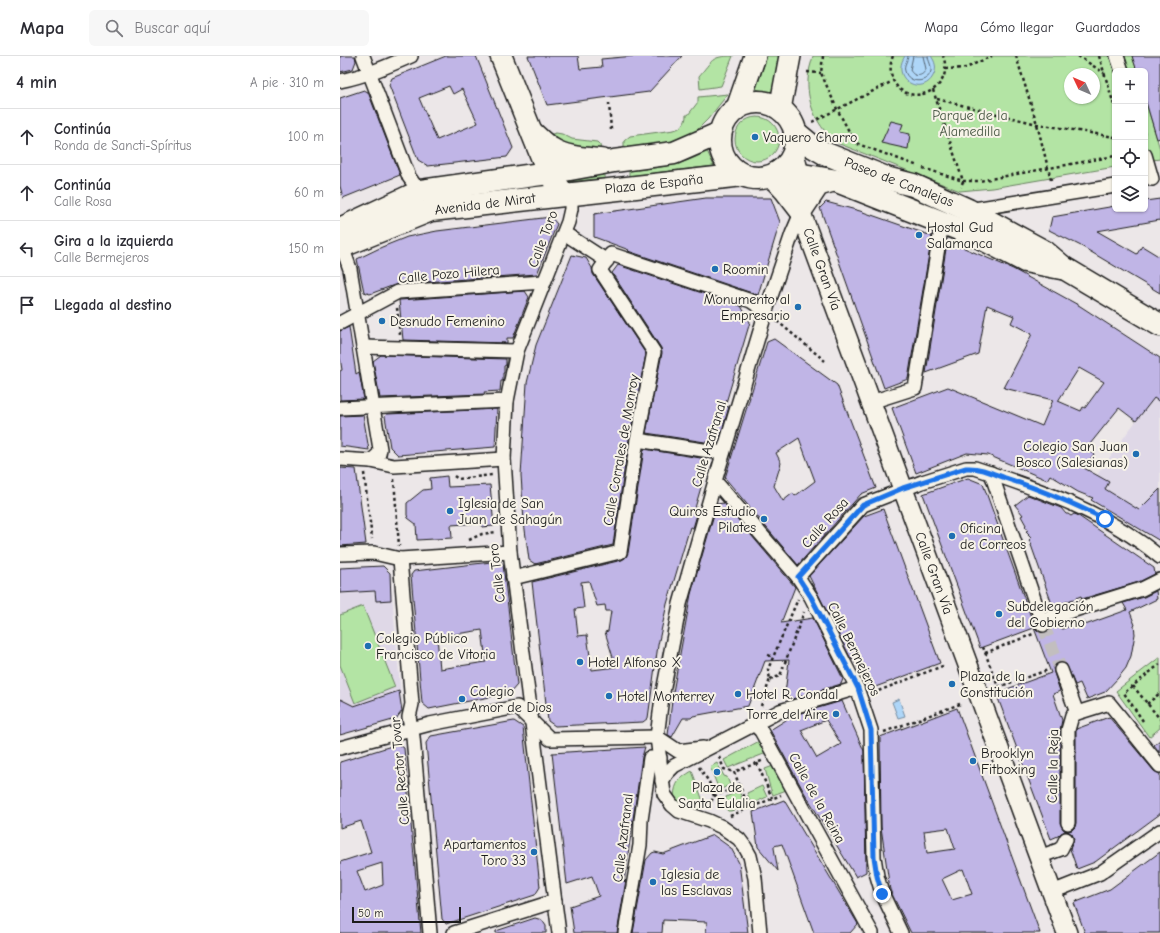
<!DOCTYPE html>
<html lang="es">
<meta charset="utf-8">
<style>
body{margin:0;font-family:"Comic Neue",sans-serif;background:#f7f7f7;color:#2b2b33}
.controls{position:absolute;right:12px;top:12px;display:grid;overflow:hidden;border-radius:6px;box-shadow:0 1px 3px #0004}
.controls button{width:36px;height:36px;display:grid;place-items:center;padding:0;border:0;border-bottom:1px solid #e1e1e2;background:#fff;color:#2b2b33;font:20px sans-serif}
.compass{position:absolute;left:724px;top:12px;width:36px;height:36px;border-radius:50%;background:#fff;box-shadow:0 1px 3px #0004;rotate:314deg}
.scale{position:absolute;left:12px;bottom:10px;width:109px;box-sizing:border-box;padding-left:4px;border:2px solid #1c1c1c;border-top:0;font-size:11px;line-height:14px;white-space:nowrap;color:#1c1c1c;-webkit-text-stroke:3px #f7f3e8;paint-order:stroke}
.stop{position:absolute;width:12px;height:12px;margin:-9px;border:3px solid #1a73e8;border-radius:50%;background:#fff}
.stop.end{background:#1a73e8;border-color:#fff;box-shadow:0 1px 4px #0008}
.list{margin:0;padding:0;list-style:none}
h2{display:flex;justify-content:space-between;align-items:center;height:52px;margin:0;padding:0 16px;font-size:17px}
h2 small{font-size:13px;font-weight:400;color:#7c7c81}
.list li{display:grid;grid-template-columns:26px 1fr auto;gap:12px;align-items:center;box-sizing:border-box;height:56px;padding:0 16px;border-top:1px solid #e1e1e2}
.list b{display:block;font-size:15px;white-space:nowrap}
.list p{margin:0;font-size:13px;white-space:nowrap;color:#7c7c81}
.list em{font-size:13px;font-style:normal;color:#7c7c81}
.icon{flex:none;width:22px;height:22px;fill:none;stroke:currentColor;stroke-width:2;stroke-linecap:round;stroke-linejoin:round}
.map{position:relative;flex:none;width:820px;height:877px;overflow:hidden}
header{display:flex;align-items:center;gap:24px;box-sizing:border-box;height:56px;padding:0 20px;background:#fff;border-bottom:1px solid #e1e1e2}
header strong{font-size:19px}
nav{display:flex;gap:22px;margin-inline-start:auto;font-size:14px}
.search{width:280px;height:36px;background:#f7f7f7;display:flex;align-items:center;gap:10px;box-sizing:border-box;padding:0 14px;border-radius:6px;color:#7c7c81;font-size:15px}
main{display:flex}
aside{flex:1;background:#fff}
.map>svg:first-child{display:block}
.built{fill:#dfd8e7}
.green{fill:#b3e4a4;stroke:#688060;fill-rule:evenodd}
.water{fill:#aed6f8;stroke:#748ca0}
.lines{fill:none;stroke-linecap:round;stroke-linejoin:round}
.shore{stroke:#566674;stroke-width:1}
.building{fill:#c0b5e6;stroke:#1c1c1c;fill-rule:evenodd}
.street-tunnel{stroke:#c2bebf;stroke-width:13;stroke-dasharray:13 6;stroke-linecap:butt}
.street-casing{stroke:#1c1c1c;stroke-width:16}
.secondary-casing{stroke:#1c1c1c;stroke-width:22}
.primary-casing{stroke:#1c1c1c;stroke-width:24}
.highway-casing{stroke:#1c1c1c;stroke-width:25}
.path{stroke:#1c1c1c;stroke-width:2.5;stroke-dasharray:3 3;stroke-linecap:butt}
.street{stroke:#f7f3e8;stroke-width:13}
.secondary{stroke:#f7f3e8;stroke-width:19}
.primary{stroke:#f7f3e8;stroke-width:21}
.highway{stroke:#f7f3e8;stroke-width:22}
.route{stroke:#1a73e8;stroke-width:5}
.poi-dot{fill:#1f6fb2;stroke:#f7f3e8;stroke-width:1.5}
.labels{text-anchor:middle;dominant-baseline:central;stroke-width:4;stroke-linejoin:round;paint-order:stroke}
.park-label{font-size:14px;fill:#495845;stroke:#f7f3e8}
.poi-label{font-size:14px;fill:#1c1c1c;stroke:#f7f3e8;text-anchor:start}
.street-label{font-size:14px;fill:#1c1c1c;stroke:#f7f3e8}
</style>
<header>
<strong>Mapa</strong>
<div class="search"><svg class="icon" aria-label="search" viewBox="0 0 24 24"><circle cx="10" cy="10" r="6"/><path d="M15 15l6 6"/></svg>Buscar aquí</div>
<nav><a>Mapa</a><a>Cómo llegar</a><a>Guardados</a></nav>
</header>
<main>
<aside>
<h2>4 min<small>A pie · 310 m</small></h2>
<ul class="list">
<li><svg class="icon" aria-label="ahead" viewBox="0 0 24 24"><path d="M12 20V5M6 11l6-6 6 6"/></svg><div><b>Continúa</b><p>Ronda de Sancti-Spíritus</p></div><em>100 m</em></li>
<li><svg class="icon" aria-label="ahead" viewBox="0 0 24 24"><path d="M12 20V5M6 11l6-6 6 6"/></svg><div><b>Continúa</b><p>Calle Rosa</p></div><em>60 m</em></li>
<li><svg class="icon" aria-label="left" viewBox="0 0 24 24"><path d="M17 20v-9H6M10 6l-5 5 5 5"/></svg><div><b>Gira a la izquierda</b><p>Calle Bermejeros</p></div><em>150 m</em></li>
<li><svg class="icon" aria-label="arrive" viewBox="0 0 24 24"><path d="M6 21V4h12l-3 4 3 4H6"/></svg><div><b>Llegada al destino</b></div></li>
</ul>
</aside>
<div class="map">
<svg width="820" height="877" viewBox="0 0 820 877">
<rect width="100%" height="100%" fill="#ece7e8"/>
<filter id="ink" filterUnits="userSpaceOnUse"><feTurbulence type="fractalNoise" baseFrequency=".025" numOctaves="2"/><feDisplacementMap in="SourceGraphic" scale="8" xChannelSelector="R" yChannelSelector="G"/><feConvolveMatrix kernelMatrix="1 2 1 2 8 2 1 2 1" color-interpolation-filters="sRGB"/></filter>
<g filter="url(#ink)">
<g class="built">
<polygon points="820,334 820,433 799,454 765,433 769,426 757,419 787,377"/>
<polygon points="43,510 50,517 62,655 56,663 0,679 0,512"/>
</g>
<g class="green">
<path d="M 393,0 L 381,30 L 360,33 L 359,20 C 372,5 371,0 393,0 Z"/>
<polygon points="427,0 441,0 433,38 416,33"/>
<path d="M 473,0 L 792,0 L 797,15 L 775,15 L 775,111 L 652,132 L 620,135 L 497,87 C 478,72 467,49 468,24 C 468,16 471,8 473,0 ZM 730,18 L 754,18 L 754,42 L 730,42 Z"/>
<path d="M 388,38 L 368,63 L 357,74 L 348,79 L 330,86 L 284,92 L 284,85 L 290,80 L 334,74 C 342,72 346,67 346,59 L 348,59 L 358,46 L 358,41 Z"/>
<polygon points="805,43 820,93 820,103 805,105"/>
<circle cx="417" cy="83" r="22"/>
<polygon points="216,77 222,78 232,83 257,86 260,89 261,95 243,97 208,79"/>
<path d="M 367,95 L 374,110 L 289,120 L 289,115 C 318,111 341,111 367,95 Z"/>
<polygon points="265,117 265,122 229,126 228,122"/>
<polygon points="23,550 55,631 15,647 0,609 0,559"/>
<polygon points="820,601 820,672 809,681 776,635"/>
<polygon points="423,683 429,696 388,712 384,704"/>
<polygon points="377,707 384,720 387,721 390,729 379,734 370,711"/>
<path d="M 436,709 L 449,733 L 433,739 C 429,730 428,723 425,713 Z"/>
<path d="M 352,715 L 363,745 L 361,751 L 355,754 L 342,748 L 334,741 C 335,726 339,723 352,715 Z"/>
<polygon points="422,730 427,741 411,748 407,737"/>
<polygon points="398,735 400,737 405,750 391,755 388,755 385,752 386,741"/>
</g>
<g class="water">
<path d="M 565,0 L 591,0 C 595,5 597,12 594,18 C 584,42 549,24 565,0 Z"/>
<polygon points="559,643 565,660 558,662 552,646"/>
</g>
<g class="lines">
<g class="shore">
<path d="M 568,0 C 568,5 563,9 565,15 C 568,28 588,28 591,15 C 592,9 588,5 588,0"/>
<path d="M 573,0 L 570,14 C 574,22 583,21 586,13 L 583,0"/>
</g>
</g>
<g class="building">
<polygon points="0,0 15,0 16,5 13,13 0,16"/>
<path d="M 106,0 L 136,0 L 173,92 L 167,101 L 88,110 L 78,104 L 49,29 L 52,22 ZM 109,30 L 113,38 L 122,33 L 138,67 L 97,84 L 79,42 Z"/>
<polygon points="188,0 238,0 240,13 262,11 261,3 295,0 342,0 309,36 207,49"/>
<polygon points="792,0 820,0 820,82 817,83 805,43 805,15 797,15"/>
<polygon points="24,34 28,36 60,119 3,142 0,130 0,42"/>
<polygon points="551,65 563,68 560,76 570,78 568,93 541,87"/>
<polygon points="366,142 431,142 440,166 418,239 288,195 289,194 254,181 254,158"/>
<polygon points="820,143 820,164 757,175 797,198 802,190 820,201 820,237 741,190 709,174 712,161 775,150 775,153 805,153 805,145"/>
<polygon points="486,146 520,155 592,180 568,323 544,332 480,152"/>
<polygon points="211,161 217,168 197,218 57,228 30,238 24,236 17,203 42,191 67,181 97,175"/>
<path d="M 615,188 L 673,213 L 740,250 L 820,302 L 820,346 L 814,342 L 796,365 L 779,352 L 746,393 L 754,398 L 744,412 L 769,426 L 765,433 L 799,454 L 820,433 L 820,485 L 751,444 L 753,442 L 738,436 L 710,419 L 707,424 L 648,399 L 627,397 L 576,417 L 552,352 L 608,331 L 702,370 L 713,344 L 664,332 L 692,278 L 671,267 L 674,260 L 647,249 L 638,298 L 586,317 L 606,193 ZM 739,312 L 764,326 L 745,352 L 743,351 L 741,355 L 718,345 Z"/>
<polygon points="232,199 246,202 252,212 253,218 306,298 289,383 273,489 195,508 189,504 184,466 181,419 187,327 196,289"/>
<polygon points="278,209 401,250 410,266 385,350 389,351 378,388 306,377 322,297 321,292 272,217"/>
<polygon points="185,235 189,241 173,282 167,282 167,287 63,284 59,244 60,244"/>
<polygon points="9,271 16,318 19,316 24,343 0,344 0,315 2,314 0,301 0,275"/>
<path d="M 434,283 L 497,329 L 536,432 L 521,438 L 458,509 L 385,422 L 427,286 ZM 459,382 L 475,425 L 455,440 L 453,437 L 443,445 L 434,430 L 441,407 L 436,397 Z"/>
<polygon points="41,299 166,303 166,309 164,310 164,317 163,317 163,325 161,325 160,335 144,336 145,338 40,342 33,305"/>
<polygon points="157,353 155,391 58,399 50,391 45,360 47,358"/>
<polygon points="23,359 29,394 0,390 0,360"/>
<path d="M 304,393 L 367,403 L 368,407 L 355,452 L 359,452 L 353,472 L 350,471 L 327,548 L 318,589 L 308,662 L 303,666 L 215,670 L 208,665 L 192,526 L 282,504 L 286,501 L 288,497 ZM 249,525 L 257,550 L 265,549 L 266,555 L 271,555 L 268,575 L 265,576 L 276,611 L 252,614 L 247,579 L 238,580 L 235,553 L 244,552 L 241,526 Z"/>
<polygon points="0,412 16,413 26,488 0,490"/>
<polygon points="107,420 108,431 150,429 154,470 142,471 141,467 111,469 112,482 77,484 76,468 68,462 67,459 67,447 83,434 91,433 90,422"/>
<polygon points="628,422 643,428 695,572 698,575 702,577 706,576 709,574 711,570 719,567 722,573 744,565 745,569 787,554 783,547 804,541 816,535 817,543 790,556 795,569 794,570 795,578 791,600 786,612 778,622 765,636 747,643 740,627 735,629 726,608 723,606 719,606 715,609 713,612 714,617 720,635 713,638 722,664 720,674 720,767 724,774 728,775 732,774 735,771 736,767 736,673 769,661 814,715 820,718 820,758 755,806 737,813 730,793 734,783 732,778 729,776 725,775 721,777 718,780 711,783 656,637 711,617 694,572 640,592 583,438"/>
<polygon points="688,439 721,452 726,458 728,458 731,460 734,458 737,459 814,512 815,518 799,526 742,543 741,540 713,551 691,489 692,488 689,484 691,482 688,479 689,478 686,475 688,474 685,470 686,469 681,460 683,459 675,449"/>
<polygon points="384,447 455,531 441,567 473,562 503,623 501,628 452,643 445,638 449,604 425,605 408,650 353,660 351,662 343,662 332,681 328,679 333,636 351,538 377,448"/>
<polygon points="543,453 600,607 530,633 512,601 511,603 469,520 524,460"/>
<path d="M 160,505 L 163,508 L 177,629 L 170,637 L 89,653 L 82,647 L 71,519 L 74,515 ZM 142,574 L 146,606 L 100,613 L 97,581 Z"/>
<polygon points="43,510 50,517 51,544 36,545 35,535 0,537 0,512"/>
<polygon points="59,635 62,655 56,663 0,679 0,643 14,650"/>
<path d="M 502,645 L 524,695 L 526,816 L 516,821 L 464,736 L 430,674 L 454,659 ZM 486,664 L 501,688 L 477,702 L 461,674 Z"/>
<path d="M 617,652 L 626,676 L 700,877 L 571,877 L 550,834 L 541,771 L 540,681 ZM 608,772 L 615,793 L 587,797 L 584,775 ZM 623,813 L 632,838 L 612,844 L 602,823 Z"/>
<polygon points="174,665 183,671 200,831 195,839 106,868 102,863 86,687 91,680"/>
<polygon points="820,684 820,697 814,689"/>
<path d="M 58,688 L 64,692 L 81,877 L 0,877 L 0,806 L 31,796 L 21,765 L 0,772 L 0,706 ZM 42,807 L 43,829 L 25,836 L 17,815 Z"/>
<polygon points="305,691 302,701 284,826 286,824 277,877 234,877 230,850 259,840 252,820 227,828 212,697"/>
<polygon points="444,744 518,868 510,877 474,877 442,788 434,790 434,792 438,815 418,791 413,756"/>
<polygon points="373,779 391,792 399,807 408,877 366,877 367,866 323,864 322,877 293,877 306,804 312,797 315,796 323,798"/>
<polygon points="820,796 820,877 745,877 734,847 770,833"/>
<polygon points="195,862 202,864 206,870 206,877 156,877 156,875"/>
</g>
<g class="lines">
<polyline class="street-tunnel" points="703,569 721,614"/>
<g class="street-casing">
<g id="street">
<polyline points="23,0 69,121 74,128 81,135"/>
<polyline points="777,0 782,15"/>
<path d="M 0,25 C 25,20 48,10 71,0"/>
<polyline points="805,99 812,123"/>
<polyline points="628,154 775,130"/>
<polyline points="224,177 267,205"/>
<polyline points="2,190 10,213 40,393 39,398 31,405"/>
<polyline points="0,267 58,236 203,226"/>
<polyline points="23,291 177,295"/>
<polyline points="531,346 575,332 602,167"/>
<polyline points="0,352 167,345"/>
<polyline points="297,384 383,397"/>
<polyline points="0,403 31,405 54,410 164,403"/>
<polyline points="651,417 703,569"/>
<polyline points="375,425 458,521 471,541 517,632 531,674 534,801 537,820 542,837 561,877"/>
<polyline points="0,498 34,497 60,503 170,496"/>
<polyline points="60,503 72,648 69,661 73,681 90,877"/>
<path d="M 458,521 L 523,449 L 582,426 L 626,412 L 635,412 C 701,434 766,456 820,501"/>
<polyline points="173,522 280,496 297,384 314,296 260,214 271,198 411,245 426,255"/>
<polyline points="702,564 802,533 820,524"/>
<polyline points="721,614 737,657 732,660 728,674 728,767"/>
<polyline points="737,657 769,647 820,710"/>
<polyline points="414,668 421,675 532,877"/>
<polyline points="317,681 338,695 363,692"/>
<polyline points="0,692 90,668 177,651 210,683 317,681"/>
<polyline points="322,725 327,717 334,710 440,655 517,632"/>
<polyline points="699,801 721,793 726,783"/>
<polyline points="712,836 760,817 820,775"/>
<polyline points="114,877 215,845"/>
<polyline points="219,877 170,496 164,403 167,345 177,295 228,166 231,153 231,138"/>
<polyline points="285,877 300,789 301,764 310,702 320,702"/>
<polyline points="420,877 415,822 410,800 405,791 399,783 382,771 369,765 339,755 332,749 324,738 317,681 322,641 340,548 375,425 426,255 452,178 461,157"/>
</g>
</g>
<g class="secondary-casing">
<g id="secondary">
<polyline points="454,97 459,118 459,135 461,157 727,877"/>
<polyline points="430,120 444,135 461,157"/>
<polyline points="461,157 479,130 497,125"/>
</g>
</g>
<g class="primary-casing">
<g id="primary">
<polyline points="161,0 208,117 225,139"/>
<polyline points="397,52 415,0"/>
<polyline points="440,53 450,0"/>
<path d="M 192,76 C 198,81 204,88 211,92 C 226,102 246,102 263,104"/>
</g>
</g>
<g class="highway-casing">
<g id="highway">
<circle cx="418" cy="84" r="38"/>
<polyline points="455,76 472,90 484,97 549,123 573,129 628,154 705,196 724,212 820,269"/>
<polyline points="440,115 497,125 639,181 685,205 721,212"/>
<polyline points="0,173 81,135 208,117 274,105 334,97 380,77"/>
<polyline points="0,191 91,154 403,119"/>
</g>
</g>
<g class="path">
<polyline points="483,0 481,17 497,53 511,79 518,88 578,110"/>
<path d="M 553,0 C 550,7 550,14 552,21 C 563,55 617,36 603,0"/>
<polyline points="676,0 697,68 711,124"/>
<polyline points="738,0 764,17"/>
<polyline points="759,0 775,52"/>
<polyline points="605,13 626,12 652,0"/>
<polyline points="467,16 481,17"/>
<polyline points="593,34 623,125 621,131"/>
<polyline points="597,43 697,68 775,81"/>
<polyline points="269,47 271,74"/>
<polyline points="472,66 553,25"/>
<polyline points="583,112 623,125 639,125 775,100"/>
<polyline points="57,252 60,279"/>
<polyline points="437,265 485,305"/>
<polyline points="24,417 32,483"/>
<polyline points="114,420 118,423 152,419"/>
<polyline points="54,423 59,490"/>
<polyline points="129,484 142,478 156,476"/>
<polyline points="643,591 660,636"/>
<polyline points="645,597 693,578"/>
<polyline points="428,599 433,601"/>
<polyline points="430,623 440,620 464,556"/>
<polyline points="793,630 820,663"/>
<polyline points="658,631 708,614"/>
<polyline points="533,637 605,609"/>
<polyline points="807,648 820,637"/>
<polyline points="421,650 430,623 428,613 458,543"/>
<polyline points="803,665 784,637 820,608"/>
<polyline points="544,676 620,648"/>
<polyline points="379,701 384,713 394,716"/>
<polyline points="417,707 432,742"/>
<polyline points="359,711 369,726 374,740 369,750"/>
<polyline points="374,740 399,730"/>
<polyline points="409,752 394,716 424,704"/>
<polyline points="390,760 441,739"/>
<polyline points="737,844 737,846"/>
</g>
<use href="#street" class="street"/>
<use href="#secondary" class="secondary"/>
<use href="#primary" class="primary"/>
<use href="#highway" class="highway"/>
</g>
</g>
<g class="lines" filter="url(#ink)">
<path class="route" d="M 542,838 L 537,820 L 534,801 L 531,674 L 518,632 L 471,541 L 458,521 L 523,449 L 563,432 L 626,412 C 640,411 652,417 665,422 C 699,433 732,447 765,463"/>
</g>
<g class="poi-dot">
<circle cx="415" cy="81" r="4"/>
<circle cx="579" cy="179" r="4"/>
<circle cx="375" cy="213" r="4"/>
<circle cx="458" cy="251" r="4"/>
<circle cx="42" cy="265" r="4"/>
<circle cx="796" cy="398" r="4"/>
<circle cx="110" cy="455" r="4"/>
<circle cx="424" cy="463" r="4"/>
<circle cx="612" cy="480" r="4"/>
<circle cx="659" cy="558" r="4"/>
<circle cx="28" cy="590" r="4"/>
<circle cx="240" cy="606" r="4"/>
<circle cx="612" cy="628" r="4"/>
<circle cx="398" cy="638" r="4"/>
<circle cx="269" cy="640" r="4"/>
<circle cx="122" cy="643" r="4"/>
<circle cx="496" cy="658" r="4"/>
<circle cx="633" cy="705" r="4"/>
<circle cx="377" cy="716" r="4"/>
<circle cx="194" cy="796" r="4"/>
<circle cx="313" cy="826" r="4"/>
</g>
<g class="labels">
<g class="park-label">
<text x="630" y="59">Parque de la<tspan x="630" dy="16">Alamedilla</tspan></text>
</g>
<g class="poi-label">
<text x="423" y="81">Vaquero Charro</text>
<text x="587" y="171">Hostal Gud<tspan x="587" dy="16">Salamanca</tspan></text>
<text x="383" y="213">Roomin</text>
<text x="450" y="243" text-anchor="end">Monumento al<tspan x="450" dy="16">Empresario</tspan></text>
<text x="50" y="265">Desnudo Femenino</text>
<text x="788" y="390" text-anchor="end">Colegio San Juan<tspan x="788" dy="16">Bosco (Salesianas)</tspan></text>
<text x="118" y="447">Iglesia de San<tspan x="118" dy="16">Juan de Sahagún</tspan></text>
<text x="416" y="455" text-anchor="end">Quiros Estudio<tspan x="416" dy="16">Pilates</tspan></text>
<text x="620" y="472">Oficina<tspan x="620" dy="16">de Correos</tspan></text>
<text x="667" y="550">Subdelegación<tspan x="667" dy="16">del Gobierno</tspan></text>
<text x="36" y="582">Colegio Público<tspan x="36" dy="16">Francisco de Vitoria</tspan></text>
<text x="248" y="606">Hotel Alfonso X</text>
<text x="620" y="620">Plaza de la<tspan x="620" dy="16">Constitución</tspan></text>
<text x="130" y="635">Colegio<tspan x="130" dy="16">Amor de Dios</tspan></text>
<text x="406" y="638">Hotel R. Condal</text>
<text x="277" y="640">Hotel Monterrey</text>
<text x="488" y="658" text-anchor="end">Torre del Aire</text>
<text x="641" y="697">Brooklyn<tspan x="641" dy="16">Fitboxing</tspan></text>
<text x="377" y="731" text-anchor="middle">Plaza de<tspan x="377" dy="16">Santa Eulalia</tspan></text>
<text x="186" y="788" text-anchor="end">Apartamentos<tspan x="186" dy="16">Toro 33</tspan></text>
<text x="321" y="818">Iglesia de<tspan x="321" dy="16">las Esclavas</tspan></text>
</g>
<g class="street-label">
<text transform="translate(559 126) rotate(21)">Paseo de Canalejas</text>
<text transform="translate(314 128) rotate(-6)">Plaza de España</text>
<text transform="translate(145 148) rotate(-7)">Avenida de Mirat</text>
<text transform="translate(203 183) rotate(-69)">Calle Toro</text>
<text transform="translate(482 213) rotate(70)">Calle Gran Vía</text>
<text transform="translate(109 218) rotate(-5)">Calle Pozo Hilera</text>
<text transform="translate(369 388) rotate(-73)">Calle Azafranal</text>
<text transform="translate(281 394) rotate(-80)">Calle Corrales de Monroy</text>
<text transform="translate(485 467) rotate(-48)">Calle Rosa</text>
<text transform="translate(157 517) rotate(-97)">Calle Toro</text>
<text transform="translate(594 517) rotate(70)">Calle Gran Vía</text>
<text transform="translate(514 593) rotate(64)">Calle Bermejeros</text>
<text transform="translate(713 710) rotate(-89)">Calle la Reja</text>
<text transform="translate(60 715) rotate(-95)">Calle Rector Tovar</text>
<text transform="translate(477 742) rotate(61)">Calle de la Reina</text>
<text transform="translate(283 782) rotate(-83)">Calle Azafranal</text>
</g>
</g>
</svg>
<div class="controls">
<button>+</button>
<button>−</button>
<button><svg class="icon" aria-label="locate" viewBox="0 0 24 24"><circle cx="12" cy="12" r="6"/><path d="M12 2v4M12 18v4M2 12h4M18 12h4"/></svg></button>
<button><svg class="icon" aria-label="layers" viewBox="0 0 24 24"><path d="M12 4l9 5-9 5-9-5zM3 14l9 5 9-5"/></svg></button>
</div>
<svg class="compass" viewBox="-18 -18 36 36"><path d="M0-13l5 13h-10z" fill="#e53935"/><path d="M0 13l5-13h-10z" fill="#7c7c81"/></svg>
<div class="scale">50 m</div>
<div class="stop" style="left:765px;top:463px"></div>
<div class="stop end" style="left:542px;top:838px"></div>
</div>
</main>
